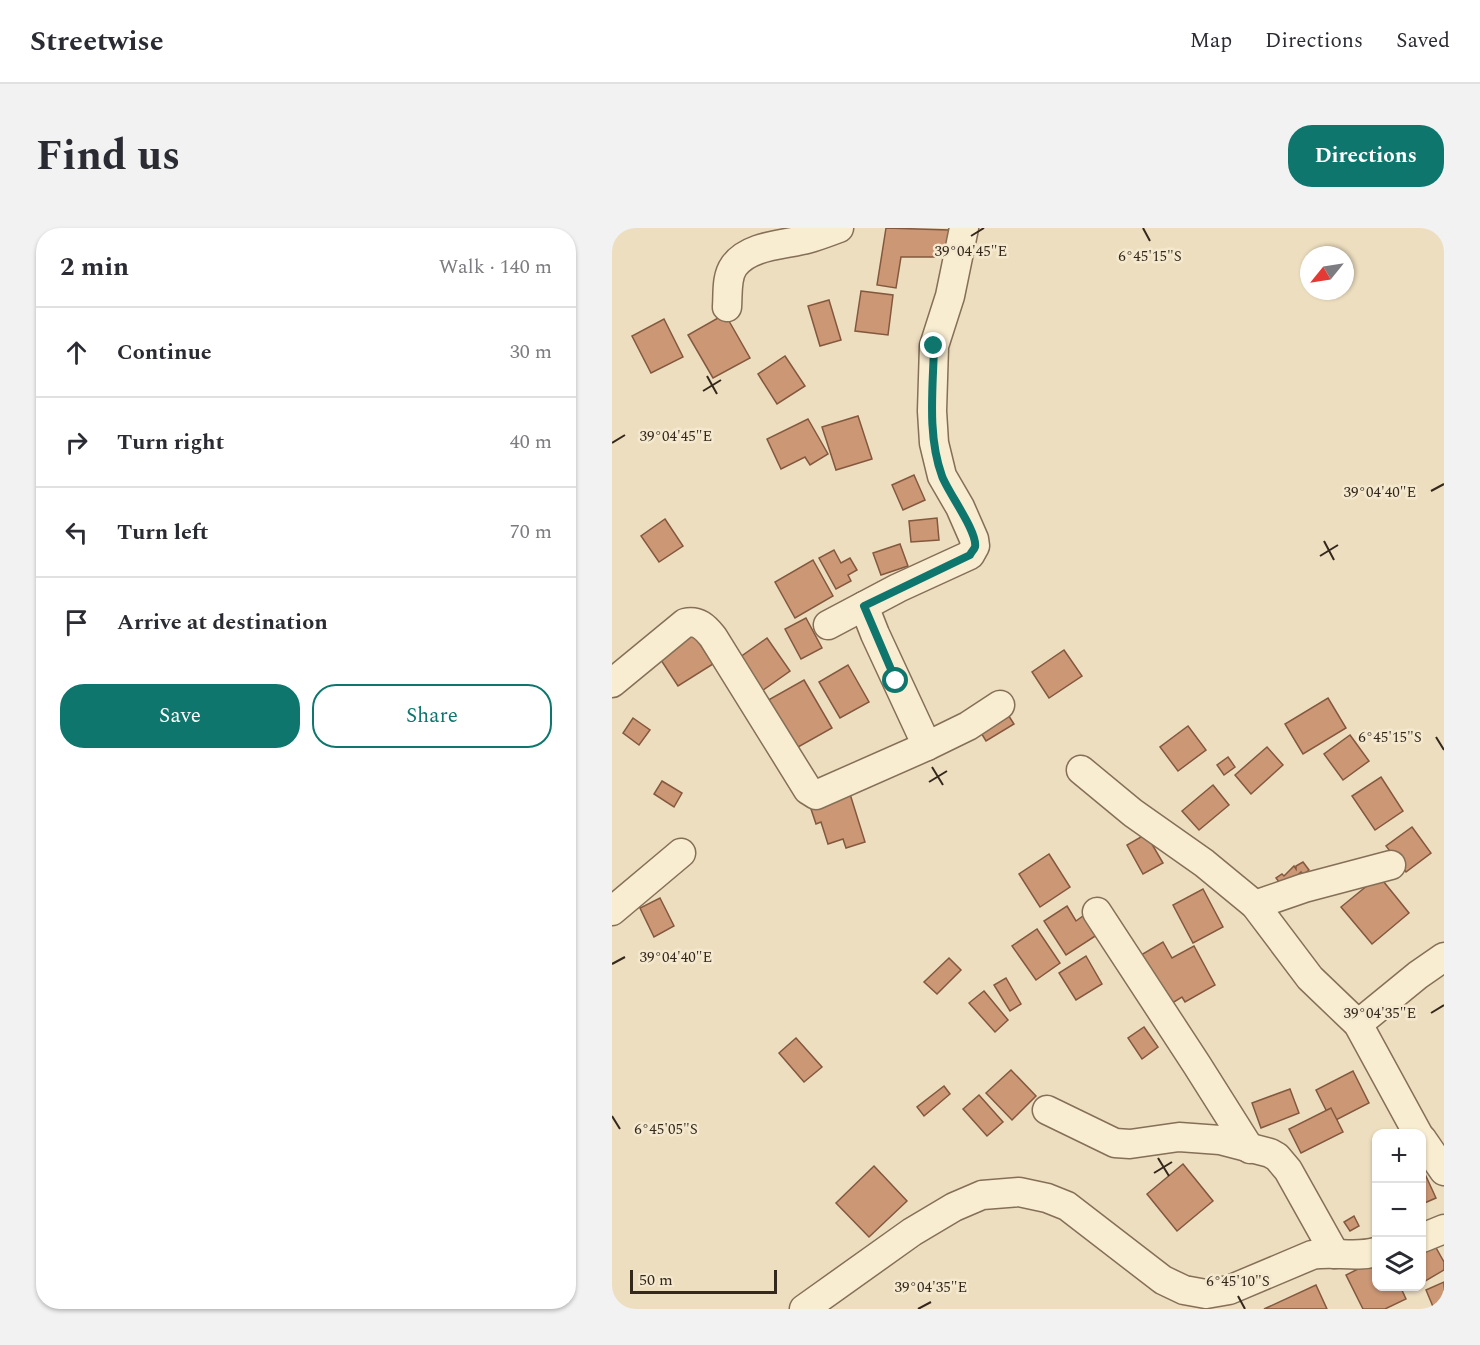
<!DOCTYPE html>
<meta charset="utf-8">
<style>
body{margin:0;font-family:Spectral,serif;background:#f2f2f3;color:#2b2b33}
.controls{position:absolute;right:18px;bottom:18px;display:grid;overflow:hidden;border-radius:12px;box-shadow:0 2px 4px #0004}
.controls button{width:54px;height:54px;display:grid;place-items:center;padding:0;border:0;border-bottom:2px solid #e1e1e2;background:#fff;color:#2b2b33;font:30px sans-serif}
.compass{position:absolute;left:688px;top:18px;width:54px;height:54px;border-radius:50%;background:#fff;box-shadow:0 2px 4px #0004;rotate:240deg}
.scale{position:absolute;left:18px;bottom:15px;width:147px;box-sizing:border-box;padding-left:6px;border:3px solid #34271c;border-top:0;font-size:16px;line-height:21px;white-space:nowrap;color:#34271c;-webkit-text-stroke:4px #f4e9ce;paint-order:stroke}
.stop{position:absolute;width:18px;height:18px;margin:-14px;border:4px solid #0f766e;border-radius:50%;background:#fff}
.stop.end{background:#0f766e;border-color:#fff;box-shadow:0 2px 6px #0008}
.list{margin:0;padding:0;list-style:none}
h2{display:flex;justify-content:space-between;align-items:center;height:78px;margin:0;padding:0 24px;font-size:26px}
h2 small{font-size:20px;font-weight:400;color:#7c7c81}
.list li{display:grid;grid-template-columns:39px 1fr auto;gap:18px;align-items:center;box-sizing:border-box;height:90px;padding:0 24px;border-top:2px solid #e1e1e2}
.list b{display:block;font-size:22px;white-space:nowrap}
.list em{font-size:20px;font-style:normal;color:#7c7c81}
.actions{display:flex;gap:12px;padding:18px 24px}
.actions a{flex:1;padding:14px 0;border:2px solid #0f766e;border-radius:24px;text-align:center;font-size:21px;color:#0f766e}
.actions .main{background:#0f766e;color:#fff}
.icon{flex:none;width:33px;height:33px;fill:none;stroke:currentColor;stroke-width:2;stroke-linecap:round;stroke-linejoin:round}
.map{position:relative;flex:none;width:832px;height:1081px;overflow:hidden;border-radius:24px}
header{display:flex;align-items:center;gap:36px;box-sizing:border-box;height:84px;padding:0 30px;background:#fff;border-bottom:2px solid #e1e1e2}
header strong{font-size:28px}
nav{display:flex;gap:33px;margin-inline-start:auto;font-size:21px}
.intro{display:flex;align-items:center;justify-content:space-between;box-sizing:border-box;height:144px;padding:0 36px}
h1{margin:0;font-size:42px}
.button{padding:15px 27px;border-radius:24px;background:#0f766e;color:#fff;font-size:21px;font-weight:700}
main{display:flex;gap:36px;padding:0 36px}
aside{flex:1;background:#fff;border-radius:24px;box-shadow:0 2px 4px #0004}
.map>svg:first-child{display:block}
.building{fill:#cb9775;stroke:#84583e;stroke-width:1.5}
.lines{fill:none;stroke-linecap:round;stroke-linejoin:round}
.minor-casing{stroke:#856f57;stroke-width:31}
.minor{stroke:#f8ecd1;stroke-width:28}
.route{stroke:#0f766e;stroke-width:8}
.ticks{fill:none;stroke:#34271c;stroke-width:2}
.ticks-label{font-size:15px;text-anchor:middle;fill:#34271c;stroke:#f4e9ce;stroke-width:5;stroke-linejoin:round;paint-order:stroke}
</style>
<header>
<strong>Streetwise</strong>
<nav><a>Map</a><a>Directions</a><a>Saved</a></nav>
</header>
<div class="intro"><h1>Find us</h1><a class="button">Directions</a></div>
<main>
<aside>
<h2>2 min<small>Walk · 140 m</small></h2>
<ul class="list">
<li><svg class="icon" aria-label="ahead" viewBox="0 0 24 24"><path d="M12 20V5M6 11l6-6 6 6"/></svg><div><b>Continue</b></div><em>30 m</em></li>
<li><svg class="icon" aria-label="right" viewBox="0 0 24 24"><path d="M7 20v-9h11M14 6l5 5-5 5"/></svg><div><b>Turn right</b></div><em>40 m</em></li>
<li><svg class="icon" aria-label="left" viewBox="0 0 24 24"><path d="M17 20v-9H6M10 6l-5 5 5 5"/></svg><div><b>Turn left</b></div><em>70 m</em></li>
<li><svg class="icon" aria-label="arrive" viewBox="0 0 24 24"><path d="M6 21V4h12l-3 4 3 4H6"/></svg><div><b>Arrive at destination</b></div></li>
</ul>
<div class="actions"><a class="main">Save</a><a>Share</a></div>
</aside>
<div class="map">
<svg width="832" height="1081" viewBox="0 0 832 1081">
<rect width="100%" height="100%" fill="#eddebf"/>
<g class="building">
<polygon points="274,0 337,2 337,29 289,29 284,60 265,57"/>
<polygon points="249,63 281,67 276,107 243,103"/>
<polygon points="217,72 229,112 208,118 196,78"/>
<polygon points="113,86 138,130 101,150 76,107"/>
<polygon points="52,91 71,129 39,145 20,108"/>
<polygon points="173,128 193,158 165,176 146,146"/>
<polygon points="246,188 260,231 224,242 210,199"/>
<polygon points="196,191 216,226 198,237 193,229 169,241 155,211"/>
<polygon points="302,247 313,272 291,282 280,257"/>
<polygon points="325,290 327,312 299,314 297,293"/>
<polygon points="53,291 71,318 47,334 29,308"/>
<polygon points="288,316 296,338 269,347 261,325"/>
<polygon points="222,322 229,335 238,330 245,342 236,347 239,353 224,361 207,330"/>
<polygon points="201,332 221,368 183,390 163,354"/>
<polygon points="194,390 210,420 189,431 173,401"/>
<polygon points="80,404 101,436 66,458 45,426"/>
<polygon points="155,410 178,443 147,465 124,432"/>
<polygon points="452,422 470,448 437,470 420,444"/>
<polygon points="236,437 257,474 228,490 207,454"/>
<polygon points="192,452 220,500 179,523 151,475"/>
<polygon points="716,470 734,500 691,526 673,496"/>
<polygon points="393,482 402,496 374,513 366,500"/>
<polygon points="21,490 38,502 27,517 11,505"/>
<polygon points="576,498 594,522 566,543 548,519"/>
<polygon points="738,507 757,533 731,552 712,526"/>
<polygon points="655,519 671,537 639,566 623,547"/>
<polygon points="616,529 623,539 612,547 605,537"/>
<polygon points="769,549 791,583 763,602 740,568"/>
<polygon points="50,553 70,565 62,579 42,566"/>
<polygon points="601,557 617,577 587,602 570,583"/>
<polygon points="238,566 253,614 234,620 231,611 216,616 209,594 204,596 197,575"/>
<polygon points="800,599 819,625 794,644 774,618"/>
<polygon points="534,606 551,635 531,646 515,617"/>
<polygon points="437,626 458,659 428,679 407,646"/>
<polygon points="691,634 697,642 691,647 689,644 687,646 689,648 671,659 664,650 670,646 672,648 682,638 684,641 684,638"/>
<polygon points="767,648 797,685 760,716 729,679"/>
<polygon points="591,661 611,699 581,715 561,677"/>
<polygon points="48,670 62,698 42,709 28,680"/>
<polygon points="455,678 464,693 475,685 488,705 454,727 432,693"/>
<polygon points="425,701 448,735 424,752 400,718"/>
<polygon points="551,714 560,730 582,718 603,757 573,774 570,769 557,777 529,727"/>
<polygon points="474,728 490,756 464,772 447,745"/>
<polygon points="337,730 349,742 325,766 312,754"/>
<polygon points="394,750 409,776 398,783 382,757"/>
<polygon points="372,763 396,792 383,804 357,775"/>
<polygon points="532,799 546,819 530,831 516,810"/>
<polygon points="184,810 210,839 192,854 167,825"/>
<polygon points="399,842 424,868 400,892 374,865"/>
<polygon points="741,843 757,875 720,894 704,862"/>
<polygon points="332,858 338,866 312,888 305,879"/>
<polygon points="678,861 687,885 649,900 640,875"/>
<polygon points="367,867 391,894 375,908 351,881"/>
<polygon points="719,880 731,904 689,925 677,901"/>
<polygon points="571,936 601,973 565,1003 535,966"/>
<polygon points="262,938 295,973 257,1009 224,975"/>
<polygon points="813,946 824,970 810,976 810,948"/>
<polygon points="742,988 747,998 738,1003 732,994"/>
<polygon points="818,1009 832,1034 832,1042 810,1055 810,1014"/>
<polygon points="764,1032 764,1058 788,1058 794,1071 773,1081 751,1081 734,1047"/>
<polygon points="832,1054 832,1081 822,1081 814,1062"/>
<polygon points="704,1057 715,1081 652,1081"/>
</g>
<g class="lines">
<g class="minor-casing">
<g id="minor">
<path d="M 115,79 C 116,66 114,49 122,38 C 137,17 172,17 195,11 C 206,8 216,4 227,0"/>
<polyline points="252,378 263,406 315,518"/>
<polyline points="216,397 286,360 358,327 363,318 362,311 348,279 330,248 322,215 320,183 322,118 338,68 352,0"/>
<path d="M 0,455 L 73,395 C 86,392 93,399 101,409 L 196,562 L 204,567 L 315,518 L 356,498 L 388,477"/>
<polyline points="469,542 521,585 592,635 643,677 698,750 746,796 806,906"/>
<polyline points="643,677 692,660 779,637"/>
<polyline points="0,683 69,625"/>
<polyline points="485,684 585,837 638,921"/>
<polyline points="746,796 806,747 832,729"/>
<polyline points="435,882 503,915 518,916 567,909 608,912 658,925 665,929 676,942 723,1026"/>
<polyline points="810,911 832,943"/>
<polyline points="810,1010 832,1001"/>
<path d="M 192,1081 L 300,1004 L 342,979 L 370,967 L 407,964 L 435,970 L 455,978 L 551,1052 L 572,1062 L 594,1066 L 617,1062 L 700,1027 C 722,1023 743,1030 764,1024"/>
</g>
</g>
<use href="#minor" class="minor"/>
</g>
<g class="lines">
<path class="route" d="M 284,453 L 252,378 L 358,327 C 359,324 362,322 363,319 C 366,304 335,263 330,248 C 315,207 321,160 322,118"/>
</g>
<path class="ticks" d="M 531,0 L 538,13M 359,8 L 372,0M 95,148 L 105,166M 91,163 L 109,152M 0,215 L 13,207M 819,263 L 832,256M 712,313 L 722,332M 708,328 L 726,317M 824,509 L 832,522M 320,539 L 331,557M 317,554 L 335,543M 0,736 L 13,729M 819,785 L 832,777M 0,888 L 8,901M 546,930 L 557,948M 542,945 L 560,934M 626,1068 L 633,1081M 306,1081 L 319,1074"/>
<g class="ticks-label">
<text x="359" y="28">39°04'45"E</text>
<text x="538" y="33">6°45'15"S</text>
<text x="64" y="213">39°04'45"E</text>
<text x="768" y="269">39°04'40"E</text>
<text x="778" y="514">6°45'15"S</text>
<text x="64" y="734">39°04'40"E</text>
<text x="768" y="790">39°04'35"E</text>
<text x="54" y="906">6°45'05"S</text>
<text x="626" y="1058">6°45'10"S</text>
<text x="319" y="1064">39°04'35"E</text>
</g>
</svg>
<div class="controls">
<button>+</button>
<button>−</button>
<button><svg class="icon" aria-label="layers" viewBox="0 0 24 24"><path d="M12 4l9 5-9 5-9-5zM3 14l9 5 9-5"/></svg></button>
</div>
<svg class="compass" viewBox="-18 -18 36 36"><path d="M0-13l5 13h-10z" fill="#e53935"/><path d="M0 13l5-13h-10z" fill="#7c7c81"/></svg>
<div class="scale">50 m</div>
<div class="stop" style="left:284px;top:453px"></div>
<div class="stop end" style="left:322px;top:118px"></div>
</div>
</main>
